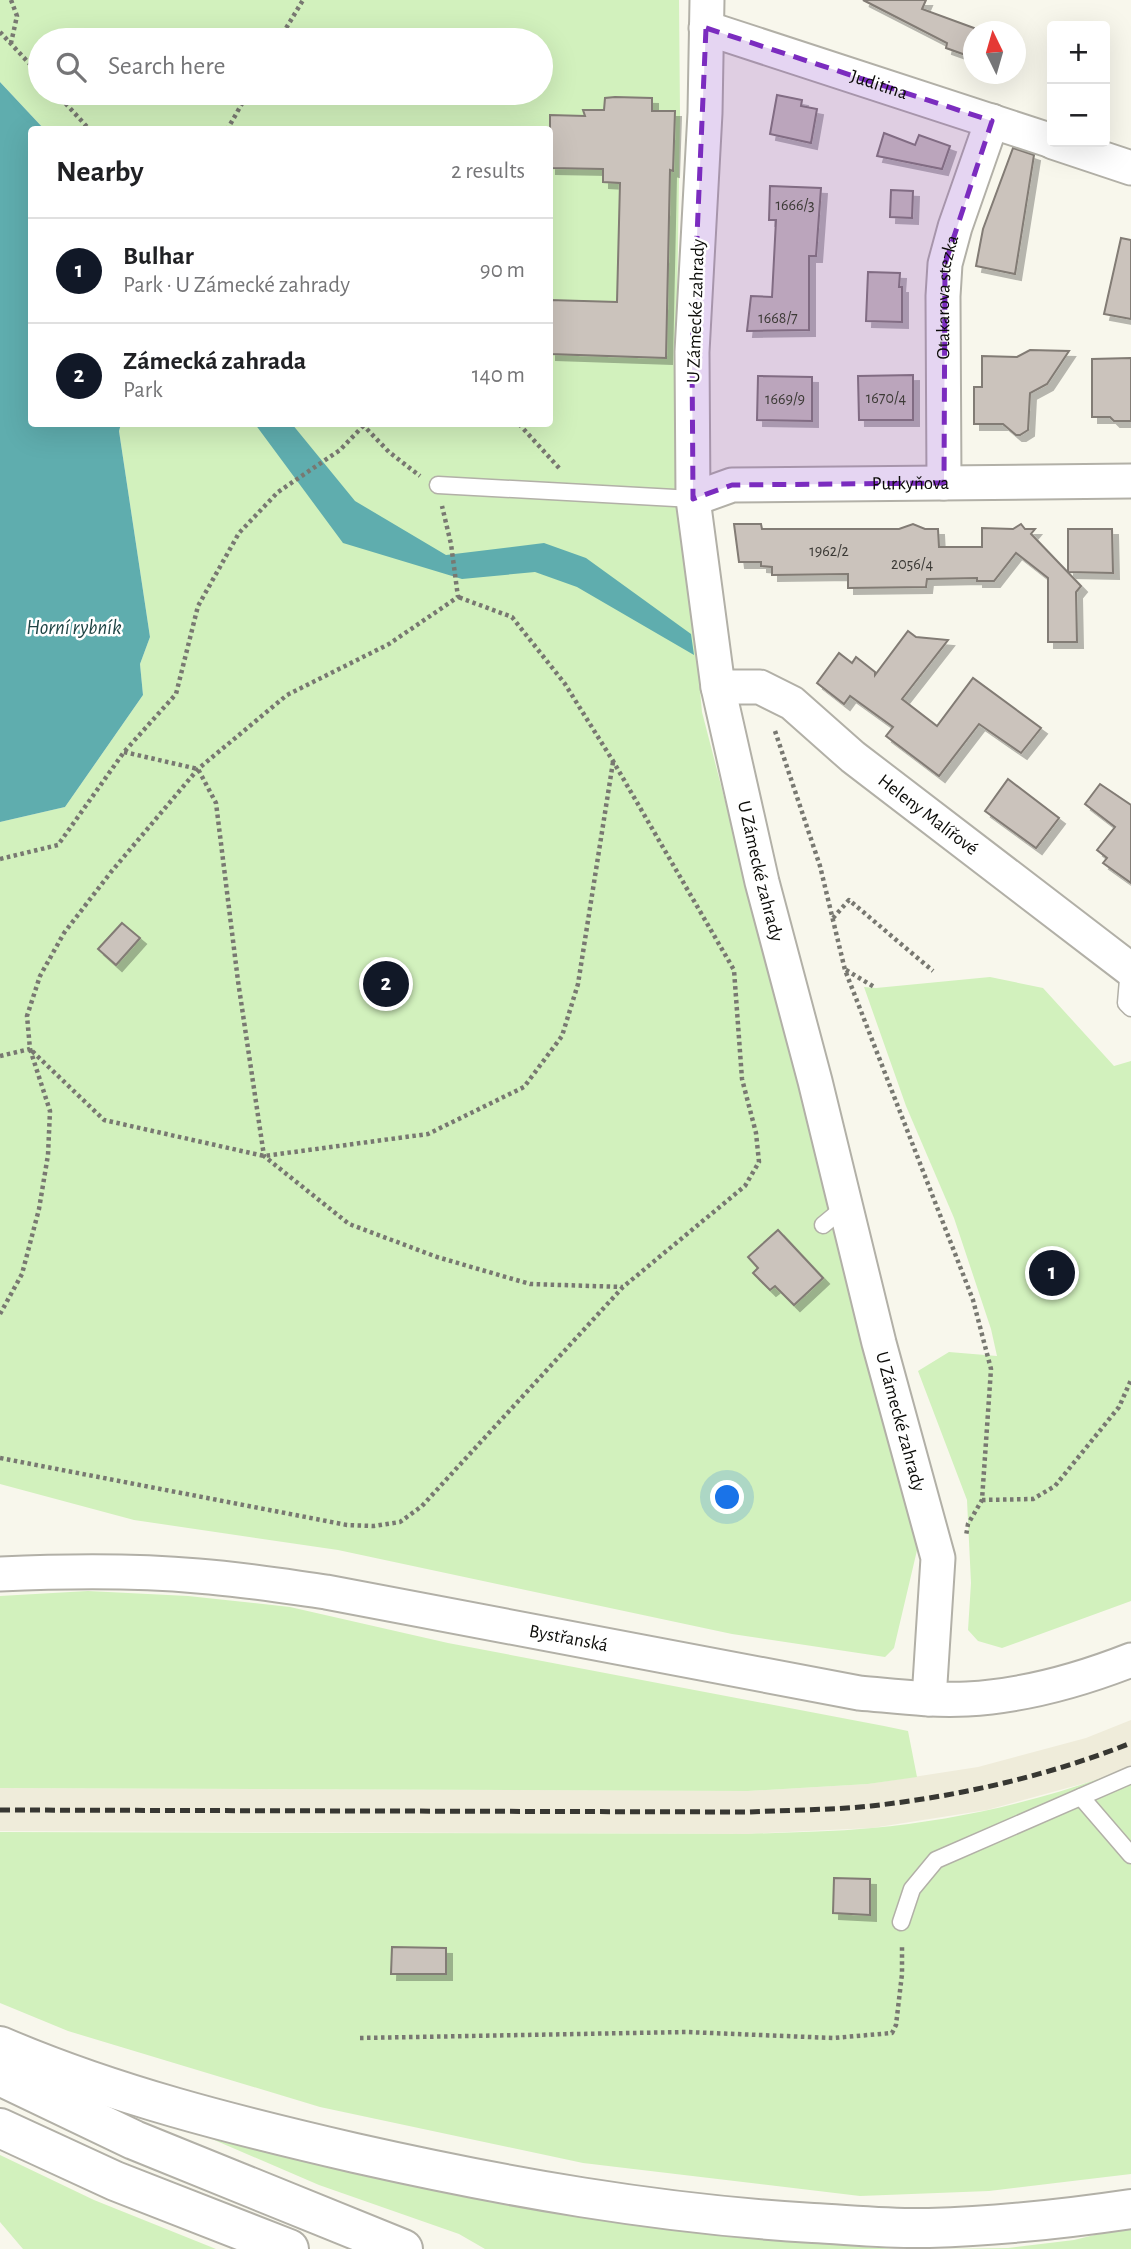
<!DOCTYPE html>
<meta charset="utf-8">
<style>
body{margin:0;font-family:"Alegreya Sans",sans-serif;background:#f2f2f2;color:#202124}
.controls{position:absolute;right:21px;top:21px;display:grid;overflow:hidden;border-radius:7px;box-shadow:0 7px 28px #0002}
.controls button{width:63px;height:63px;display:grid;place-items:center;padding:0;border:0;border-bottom:2px solid #e0e0e0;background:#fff;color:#202124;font:35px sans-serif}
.compass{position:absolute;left:963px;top:21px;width:63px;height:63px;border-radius:50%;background:#fff;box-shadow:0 7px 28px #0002;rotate:355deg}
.you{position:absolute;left:728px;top:1498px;width:24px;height:24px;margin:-18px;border:5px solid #fff;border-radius:50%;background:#1a73e8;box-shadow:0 0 0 10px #1a73e833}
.badge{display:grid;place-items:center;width:46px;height:46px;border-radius:50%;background:#111827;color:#fff;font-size:23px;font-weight:700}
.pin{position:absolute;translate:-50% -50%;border:4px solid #fff;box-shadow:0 2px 7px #0006}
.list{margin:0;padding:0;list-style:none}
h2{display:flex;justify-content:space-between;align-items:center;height:91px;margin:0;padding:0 28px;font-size:30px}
h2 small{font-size:23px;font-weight:400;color:#757577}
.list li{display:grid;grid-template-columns:46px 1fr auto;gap:21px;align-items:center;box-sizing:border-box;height:105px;padding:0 28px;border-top:2px solid #e0e0e0}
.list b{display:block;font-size:26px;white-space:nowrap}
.list p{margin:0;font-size:23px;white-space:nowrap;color:#757577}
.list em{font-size:23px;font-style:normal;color:#757577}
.icon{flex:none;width:38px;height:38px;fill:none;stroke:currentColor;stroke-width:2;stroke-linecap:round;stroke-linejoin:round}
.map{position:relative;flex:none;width:1131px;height:2249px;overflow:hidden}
.search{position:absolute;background:#fff;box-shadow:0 7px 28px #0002;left:28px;top:28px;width:525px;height:77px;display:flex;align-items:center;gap:18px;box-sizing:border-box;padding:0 24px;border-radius:38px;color:#757577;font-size:26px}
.panel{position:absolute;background:#fff;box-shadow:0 7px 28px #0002;left:28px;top:126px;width:525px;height:301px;border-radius:7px}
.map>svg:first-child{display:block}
.built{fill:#efecda}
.green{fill:#d2f1bd;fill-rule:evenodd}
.water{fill:#5fadae}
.building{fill:#cbc3bc;stroke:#827b74;stroke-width:2;filter:url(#shadow)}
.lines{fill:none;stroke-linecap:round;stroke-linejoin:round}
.lane-casing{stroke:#b2b0a7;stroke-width:19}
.street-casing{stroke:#b2b0a7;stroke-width:37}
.highway-casing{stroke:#b2b0a7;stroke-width:42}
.path{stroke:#787871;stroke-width:4.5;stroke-dasharray:3.5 3.5;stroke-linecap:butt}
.lane{stroke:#fff;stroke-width:16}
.street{stroke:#fff;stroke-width:33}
.highway{stroke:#fff;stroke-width:38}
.rail{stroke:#373732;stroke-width:5;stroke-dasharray:10 5;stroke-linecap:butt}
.marked{fill:#7b2cbf;fill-opacity:0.2;stroke:#7b2cbf;stroke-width:5;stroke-dasharray:14 9;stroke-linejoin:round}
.labels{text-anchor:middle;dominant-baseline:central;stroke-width:5;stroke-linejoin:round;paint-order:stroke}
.number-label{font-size:16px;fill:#3c3a36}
.street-label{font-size:19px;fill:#0c0c09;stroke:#fff}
.water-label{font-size:21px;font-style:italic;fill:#1e4444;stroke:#fff}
</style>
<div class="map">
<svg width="1131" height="2249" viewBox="0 0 1131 2249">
<defs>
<filter id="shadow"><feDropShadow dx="6" dy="6" stdDeviation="0" flood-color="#0004"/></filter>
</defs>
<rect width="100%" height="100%" fill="#f8f7ec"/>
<polygon class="built" points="1131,1720 1131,1767 1100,1779 987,1810 872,1828 749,1834 0,1831 0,1788 748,1791 868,1784 978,1767 1086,1738"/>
<g class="green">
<path d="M 0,0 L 679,0 L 680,115 L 676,371 L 684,514 L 702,712 L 918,1546 L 894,1648 L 885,1657 L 732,1634 L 338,1550 L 134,1520 L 0,1484 L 0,822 L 65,807 L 143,695 L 140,664 L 150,637 L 119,431 L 121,424 L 550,424 L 550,130 L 44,129 L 0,82 ZM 40,40 L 541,40 L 541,93 L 40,93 Z"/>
<polygon points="990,977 1043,988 1114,1066 1131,1061 1131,1601 1002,1648 978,1641 968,1630 971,1583 967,1500 918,1371 949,1352 997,1356 991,1329 954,1218 906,1106 864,987 876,988"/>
<polygon points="88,1591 188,1596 290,1607 448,1643 884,1726 908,1731 917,1777 868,1784 748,1791 0,1788 0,1596"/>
<path d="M 1131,1767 L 1131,2174 L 989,2191 L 860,2196 L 583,2163 L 320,2107 L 68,2031 L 0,2003 L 0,1832 L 749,1834 C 790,1832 831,1832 872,1828 C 959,1820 1049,1799 1131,1767 Z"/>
<polygon points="198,2133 596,2219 780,2241 895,2249 485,2249 459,2234 319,2185"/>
<polygon points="0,2155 94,2200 216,2249 23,2249 0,2222"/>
<polygon points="1131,2226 1131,2249 941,2249 1008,2248 1074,2240"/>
</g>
<g class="water">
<polygon points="0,82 44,129 32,130 32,424 121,424 119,431 150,637 140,664 143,695 65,807 0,822"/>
<polygon points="255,424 292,424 355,501 446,555 544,543 586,558 691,634 694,655 577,587 535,572 462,579 343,543"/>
</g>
<g class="building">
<polygon points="863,0 926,0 922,9 974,28 974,58 946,48 947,43"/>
<polygon points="777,95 802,100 801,106 817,109 811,143 770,134"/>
<polygon points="615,97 652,98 652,111 675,111 673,171 670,170 666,358 550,354 550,300 617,302 620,183 603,182 603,169 550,168 550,115 585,116 583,110 604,110 605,98"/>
<polygon points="884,133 915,145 919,135 950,146 942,169 877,156"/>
<polygon points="1013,148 1034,155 1015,274 976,266 983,229"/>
<polygon points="770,186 821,188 816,256 809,256 809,330 747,331 751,296 772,297 776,220 769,220"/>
<polygon points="891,190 913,191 912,218 890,217"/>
<polygon points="1121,238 1131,240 1131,319 1104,314"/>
<polygon points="868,272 900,273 899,287 902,287 902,322 866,321"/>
<polygon points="1030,350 1069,351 1047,384 1030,393 1028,430 1020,435 1016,435 1003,424 974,424 974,387 982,387 982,356 1017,357"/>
<polygon points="1131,358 1131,421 1114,421 1110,417 1092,417 1092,359"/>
<polygon points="913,375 913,420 859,420 858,376"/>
<polygon points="758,376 812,377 812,421 757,420"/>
<polygon points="734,524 761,524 762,529 899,529 913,524 925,529 938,529 939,547 982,547 982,528 1013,529 1021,524 1025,529 1035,529 1031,534 1081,586 1076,592 1077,642 1048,642 1048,578 1016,553 994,581 977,581 977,578 927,579 926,587 848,588 848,574 772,575 772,567 761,566 761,562 739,562"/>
<polygon points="1068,529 1112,529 1113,573 1068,572"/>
<polygon points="908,631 916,637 948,640 902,699 937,726 973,678 1041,728 1021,753 979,724 939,776 886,736 893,727 850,696 844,704 817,683 839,653 852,663 856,657 875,672 875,675"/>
<polygon points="1008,779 1059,818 1036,848 985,811"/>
<polygon points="1100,784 1131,805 1131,883 1103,863 1107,858 1097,850 1115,827 1085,804"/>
<polygon points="122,923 140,938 116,965 98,949"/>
<polygon points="778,1230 823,1278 794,1305 775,1286 770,1290 753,1273 758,1268 748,1257"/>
<polygon points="834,1878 870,1879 870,1915 833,1913"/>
<polygon points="392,1947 446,1948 446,1974 391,1974"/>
</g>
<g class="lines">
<g class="lane-casing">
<g id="lane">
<polyline points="438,485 693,499"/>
<polyline points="1129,968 1126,1003 1131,1008"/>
<polyline points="823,1225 846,1206"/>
<polyline points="1081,1797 1131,1855"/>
<polyline points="901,1922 912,1889 936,1860 1131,1775"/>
</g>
</g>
<g class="street-casing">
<g id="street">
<path id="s1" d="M 707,0 L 705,113 L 692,352 L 693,499 L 718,687 L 762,882 L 815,1081 L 879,1343 L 938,1558 L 929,1699"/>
<path id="s2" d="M 706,28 L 1052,141"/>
<polyline points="1053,142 1131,168"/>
<path id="s3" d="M 944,483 L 943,296 L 945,264 L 955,227 L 992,121"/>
<path id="s4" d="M 693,499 L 732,485 L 1131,481"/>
<path id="s5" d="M 718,687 L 760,687 L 792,703 L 853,757 L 1131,970"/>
<path id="s6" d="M 0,1574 C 66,1571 132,1570 198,1576 C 241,1579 283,1586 326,1592 L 859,1693 C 895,1696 931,1701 967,1699 C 1022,1696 1080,1680 1131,1660"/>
</g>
</g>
<g class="highway-casing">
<g id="highway">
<path d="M 0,2046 C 114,2095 234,2125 355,2153 C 506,2187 658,2214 813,2223 C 851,2225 891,2229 929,2228 C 997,2226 1064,2219 1131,2209"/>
<polyline points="0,2076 134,2140 403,2249"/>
<polyline points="0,2128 115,2181 289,2249"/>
</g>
</g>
<g class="path">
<polyline points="11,0 17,16 11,43"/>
<polyline points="0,32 40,75"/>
<polyline points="279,40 303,0"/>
<polyline points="56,93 90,130"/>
<polyline points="227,130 248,93"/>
<polyline points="362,424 389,452 420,476"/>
<polyline points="519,424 560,469"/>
<polyline points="775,731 820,866 845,970 973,1300 991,1369 982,1500 968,1524 966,1536"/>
<polyline points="124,752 198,769 216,803 238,981 264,1156 349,1224 437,1257 530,1284 623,1287"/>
<polyline points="0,859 58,845 124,752 176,694 198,606 239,533 278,492 340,450 365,424"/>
<polyline points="833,918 849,900 933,971"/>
<polyline points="846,970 876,988"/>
<polyline points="0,1056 30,1049 27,1016 40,976 64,933 111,872 198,769 287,695 389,644 458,597 451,544 442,506"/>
<polyline points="0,1314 22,1274 39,1209 48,1155 50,1111 30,1049 104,1120 264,1156 428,1134 524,1087 562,1036 578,984 613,762"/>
<polyline points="0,1458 347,1525 374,1526 400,1522 422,1506 623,1287 745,1186 759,1162 756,1133 742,1079 734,970 613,761 565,684 512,617 458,597"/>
<polyline points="982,1500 1033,1499 1055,1486 1119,1407 1131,1380"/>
<polyline points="360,2038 686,2032 833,2038 892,2033 896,2025 902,1974 902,1944"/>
</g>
<use href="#lane" class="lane"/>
<use href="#street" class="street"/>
<use href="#highway" class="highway"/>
<path class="rail" d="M 0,1810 L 748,1812 C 789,1810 831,1810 871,1806 C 960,1796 1048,1776 1131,1743"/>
</g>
<path class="marked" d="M 706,28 L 992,121 L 945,264 L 944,483 L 732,485 L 693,499 L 692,352 Z"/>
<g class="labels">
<g class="number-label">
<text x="795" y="205">1666/3</text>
<text x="778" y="318">1668/7</text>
<text x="886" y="398">1670/4</text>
<text x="785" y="399">1669/9</text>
<text x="829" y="551">1962/2</text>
<text x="912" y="564">2056/4</text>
</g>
<g class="street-label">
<text stroke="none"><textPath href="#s2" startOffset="182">Juditina</textPath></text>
<text stroke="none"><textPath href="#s3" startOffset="186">Otakarova stezka</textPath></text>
<text transform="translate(696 311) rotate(-88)">U Zámecké zahrady</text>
<text stroke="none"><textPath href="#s4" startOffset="220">Purkyňova</textPath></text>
<text stroke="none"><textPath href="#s5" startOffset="254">Heleny Malířové</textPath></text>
<text stroke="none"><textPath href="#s1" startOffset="878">U Zámecké zahrady</textPath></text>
<text stroke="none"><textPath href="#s1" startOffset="1446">U Zámecké zahrady</textPath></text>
<text stroke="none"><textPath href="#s6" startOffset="574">Bystřanská</textPath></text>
</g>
<g class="water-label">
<text x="74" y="627">Horní rybník</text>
</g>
</g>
</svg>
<div class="controls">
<button>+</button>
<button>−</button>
</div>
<svg class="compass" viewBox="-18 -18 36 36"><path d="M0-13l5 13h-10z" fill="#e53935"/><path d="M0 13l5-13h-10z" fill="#757577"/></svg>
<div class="you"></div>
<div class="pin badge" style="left:1052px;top:1273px">1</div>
<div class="pin badge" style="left:386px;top:984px">2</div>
<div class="search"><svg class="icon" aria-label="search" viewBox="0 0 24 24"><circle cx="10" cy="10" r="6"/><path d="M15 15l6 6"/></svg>Search here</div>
<section class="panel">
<h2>Nearby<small>2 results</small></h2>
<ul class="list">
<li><span class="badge">1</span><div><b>Bulhar</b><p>Park · U Zámecké zahrady</p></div><em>90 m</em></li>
<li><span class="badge">2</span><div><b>Zámecká zahrada</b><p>Park</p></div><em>140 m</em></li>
</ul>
</section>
</div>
